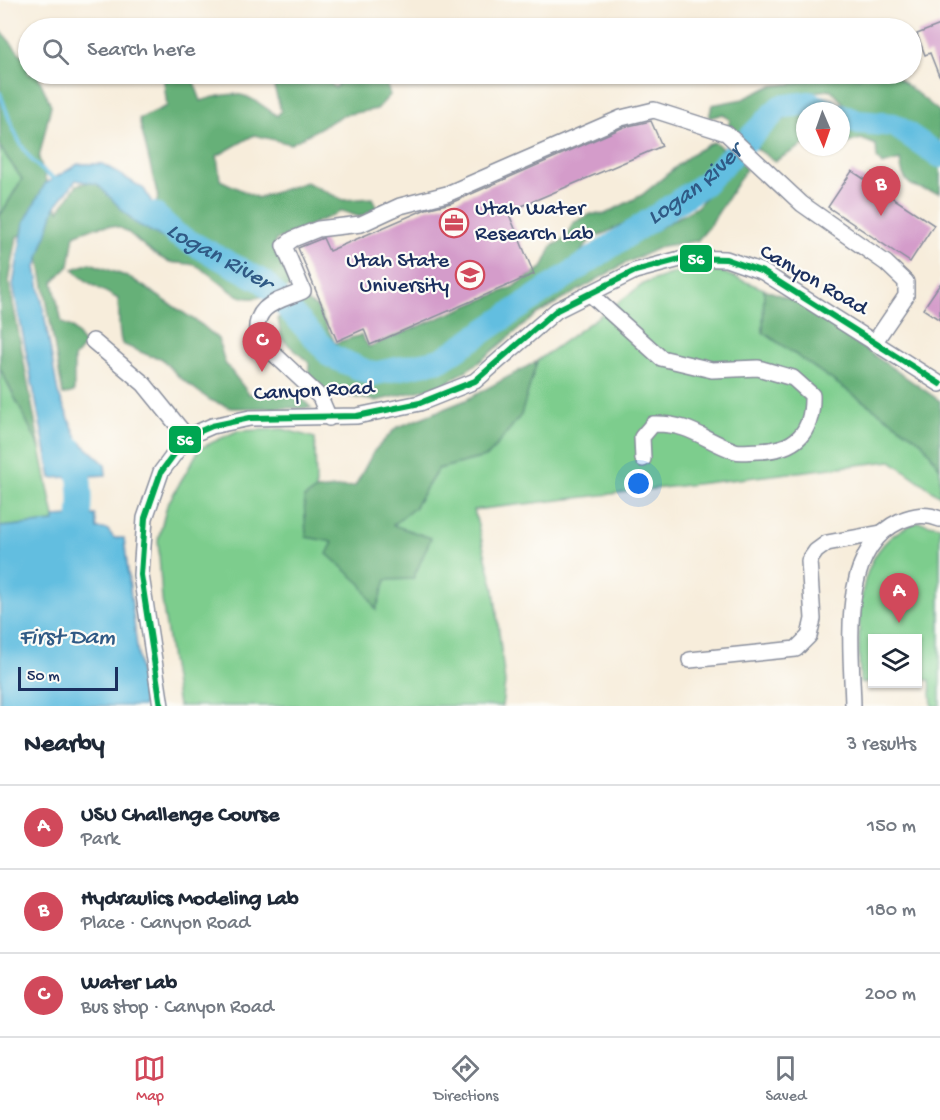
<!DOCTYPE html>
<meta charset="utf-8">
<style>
body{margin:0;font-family:"Gochi Hand",sans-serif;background:#f2f2f3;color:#1f2937}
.controls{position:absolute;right:18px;bottom:18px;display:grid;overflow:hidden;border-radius:0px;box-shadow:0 2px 4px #0004}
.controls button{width:54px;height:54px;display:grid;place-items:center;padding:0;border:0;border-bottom:2px solid #e0e1e3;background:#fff;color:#1f2937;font:30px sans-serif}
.compass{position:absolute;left:796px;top:102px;width:54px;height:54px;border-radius:50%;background:#fff;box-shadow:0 2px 4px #0004;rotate:178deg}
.scale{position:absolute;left:18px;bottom:15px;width:100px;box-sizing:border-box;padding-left:6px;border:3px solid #1b2f5e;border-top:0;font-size:16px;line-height:21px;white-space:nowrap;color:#1b2f5e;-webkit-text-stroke:4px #fdfcf7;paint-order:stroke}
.you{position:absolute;left:639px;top:484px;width:21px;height:21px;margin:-15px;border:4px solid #fff;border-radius:50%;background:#1a73e8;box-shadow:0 0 0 9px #1a73e833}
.badge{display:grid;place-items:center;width:39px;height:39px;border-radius:50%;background:#d1495b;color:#fff;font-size:20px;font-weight:700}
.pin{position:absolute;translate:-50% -50px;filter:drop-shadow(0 2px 3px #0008)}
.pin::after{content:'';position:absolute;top:32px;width:21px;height:18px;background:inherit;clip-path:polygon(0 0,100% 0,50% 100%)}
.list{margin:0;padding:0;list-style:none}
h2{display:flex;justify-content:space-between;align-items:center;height:78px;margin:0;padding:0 24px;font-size:26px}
h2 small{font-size:20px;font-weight:400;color:#747a83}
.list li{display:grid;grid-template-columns:39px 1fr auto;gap:18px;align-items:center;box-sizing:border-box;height:84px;padding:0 24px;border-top:2px solid #e0e1e3}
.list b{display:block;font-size:22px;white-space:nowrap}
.list p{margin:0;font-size:20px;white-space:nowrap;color:#747a83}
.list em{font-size:20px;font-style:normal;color:#747a83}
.icon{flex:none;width:33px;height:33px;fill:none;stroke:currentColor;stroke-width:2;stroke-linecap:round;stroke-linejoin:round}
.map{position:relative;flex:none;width:940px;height:706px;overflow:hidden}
.search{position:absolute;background:#fff;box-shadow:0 2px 4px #0004;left:18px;right:18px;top:18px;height:66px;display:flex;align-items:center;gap:15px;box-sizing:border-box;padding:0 21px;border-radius:33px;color:#747a83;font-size:22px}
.sheet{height:330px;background:#fff}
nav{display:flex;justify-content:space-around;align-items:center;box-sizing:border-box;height:84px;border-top:2px solid #e0e1e3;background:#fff;font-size:16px;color:#747a83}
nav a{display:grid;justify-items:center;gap:3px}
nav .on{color:#d1495b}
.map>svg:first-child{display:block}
.green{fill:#7dcd8d;stroke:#4c7e76;stroke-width:1.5}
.forest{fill:#66b078;stroke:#40706b;stroke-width:1.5}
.water{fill:#62bee0;stroke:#3e769f;stroke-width:1.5}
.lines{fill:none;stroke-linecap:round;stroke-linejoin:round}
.stream{stroke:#62bee0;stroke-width:4}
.river{stroke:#62bee0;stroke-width:24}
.building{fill:#d49cca}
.minor-casing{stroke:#898e9c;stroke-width:18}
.minor{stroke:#fff;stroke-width:15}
.bus-1-casing{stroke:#fdfcf7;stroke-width:10}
.bus-1{stroke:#00a651;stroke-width:6}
.labels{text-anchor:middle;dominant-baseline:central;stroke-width:4.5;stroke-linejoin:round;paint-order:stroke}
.poi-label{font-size:22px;fill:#1b2f5e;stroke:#fdfcf7;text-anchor:start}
.street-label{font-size:22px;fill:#1b2f5e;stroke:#fdfcf7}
.water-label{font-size:24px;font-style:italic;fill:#305a85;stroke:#fdfcf7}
.line-badge{stroke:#fdfcf7;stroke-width:2}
.badge-label{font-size:16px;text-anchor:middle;font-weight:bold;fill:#fff}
</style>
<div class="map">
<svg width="940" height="706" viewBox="0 0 940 706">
<rect width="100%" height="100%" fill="#fdfcf7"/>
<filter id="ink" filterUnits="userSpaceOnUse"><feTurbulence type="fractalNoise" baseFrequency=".0167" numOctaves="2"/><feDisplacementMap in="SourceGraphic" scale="12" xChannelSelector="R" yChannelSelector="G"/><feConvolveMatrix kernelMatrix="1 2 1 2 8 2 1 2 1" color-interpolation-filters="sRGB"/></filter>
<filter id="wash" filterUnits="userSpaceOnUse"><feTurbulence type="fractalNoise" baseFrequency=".008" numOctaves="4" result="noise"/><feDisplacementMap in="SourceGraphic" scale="24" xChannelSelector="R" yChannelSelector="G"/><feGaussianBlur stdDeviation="1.35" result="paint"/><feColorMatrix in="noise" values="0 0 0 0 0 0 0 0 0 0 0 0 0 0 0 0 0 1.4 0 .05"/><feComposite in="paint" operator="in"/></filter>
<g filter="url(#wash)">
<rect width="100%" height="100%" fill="#f7eddb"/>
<g class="green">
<polygon points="0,147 22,179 0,216"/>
<polygon points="680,271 719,271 764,289 763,332 922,442 940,468 940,496 891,461 474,510 494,589 505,683 502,706 178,706 162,600 158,540 167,505 200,448 237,431 283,429 315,438 316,490 304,498 333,542 328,554 392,526 414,508 438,469 488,456 521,415 537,361 645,283"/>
<polygon points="0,368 40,448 55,522 0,527"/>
<path d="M 919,522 L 940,526 L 940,706 L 932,706 L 930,680 L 918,680 L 918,638 L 872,638 L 872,682 L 860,683 C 859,625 849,544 919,522 Z"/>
</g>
<g class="forest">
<path d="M 0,30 L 28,63 L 28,74 L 37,74 L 51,105 L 39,158 L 52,201 L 59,211 L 77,185 L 98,180 L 152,221 L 158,197 L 139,119 L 167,106 L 163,74 L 191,74 L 201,101 C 240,88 247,94 277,116 L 281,111 L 274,87 L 285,74 L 322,74 L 335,88 L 346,74 L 383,74 L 390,95 L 377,109 L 343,115 L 291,144 L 254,135 L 217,156 L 220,180 L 258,198 L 306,182 L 343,200 L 372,198 L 377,208 L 360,217 L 342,211 L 276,240 L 273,248 L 292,286 C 236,310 242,296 199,267 C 190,261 177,265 167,261 C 125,241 131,210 74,235 L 69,266 L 53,282 L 62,323 L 72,327 L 85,345 L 74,358 L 74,392 L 63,395 L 35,234 L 17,236 L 9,282 L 40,448 L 0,368 L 0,216 L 22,179 L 0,147 Z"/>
<path d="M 827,74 L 859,77 L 862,74 L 893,74 L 940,112 L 940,193 C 915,187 903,189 900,160 L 882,165 L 877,158 L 876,145 L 861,139 L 841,145 L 841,119 L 871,130 L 880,128 L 878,117 L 846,106 L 831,90 C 781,95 774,95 739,134 L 728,127 L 730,120 L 723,114 L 709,118 L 712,105 L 743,99 L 771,86 L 796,83 Z"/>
<path d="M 805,112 L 805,144 L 775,161 L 757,149 L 756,142 C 769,129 786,115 805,112 Z"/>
<polygon points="714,142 721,147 723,157 705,178 663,204 589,241 570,267 510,304 491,322 498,328 578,273 697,207 732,166 741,163 746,169 709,227 697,241 663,246 624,264 537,314 478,363 443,385 376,401 327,392 308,381 309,363 281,338 278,318 306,301 317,307 335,343 361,335 369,347 513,287 542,268 552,246 565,239 573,223 591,214 605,214 642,195 693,153"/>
<path d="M 90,263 L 131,278 L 202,325 L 218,339 L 225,363 L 249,394 L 299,395 L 311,408 L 231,408 L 210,400 L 179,377 L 161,358 L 150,356 L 122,344 C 117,329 120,315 118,299 C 102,289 85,283 73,269 Z"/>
<polygon points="764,289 795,301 940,401 940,468 922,442 763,332"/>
<polygon points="537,361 521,415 488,456 438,469 414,508 393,525 431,538 413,579 386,580 376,610 361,584 327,554 333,542 306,537 304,498 316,490 355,486 374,451 396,428 466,400"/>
</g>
<g class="water">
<polygon points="78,164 103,164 144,189 155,208 193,254 135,223 97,184 76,180 55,207 36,267 58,393 78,440 105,464 106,475 51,478 13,285 24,223 45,184"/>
<polygon points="95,515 97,529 107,529 114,538 124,538 144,706 0,706 0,527 54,522 54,517"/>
</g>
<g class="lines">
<path class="stream" d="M 0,93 C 11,126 24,164 57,180"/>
<g class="river">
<polyline points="841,115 858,122 894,125 940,156"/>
<path id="s1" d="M 154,214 L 177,235 L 264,282 L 331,356 L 372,374 L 441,360 L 704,184 L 780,107 L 809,103 L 829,111"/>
<path d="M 70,447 C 85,479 81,513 76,548"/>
</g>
</g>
<g id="blocks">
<g class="building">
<polygon points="940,25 940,76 939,76 930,53 925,55 917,34"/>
<polygon points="651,121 662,146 508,212 534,274 370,345 364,329 337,341 298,248 323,238 329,251 426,209 451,203 624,127"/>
<polygon points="852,171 934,225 910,262 828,207"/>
<polygon points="940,284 940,320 923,309"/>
</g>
</g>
</g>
<g filter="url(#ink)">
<use href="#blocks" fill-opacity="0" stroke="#898e9c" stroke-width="1.5"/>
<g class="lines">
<g class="minor-casing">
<g id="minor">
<path d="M 589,293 L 661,358 L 712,370 L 758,368 L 793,378 L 812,395 C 813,433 796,450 758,451 C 750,451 741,453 735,451 C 703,440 691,423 653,424 L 642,437 L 643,459"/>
<polyline points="93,341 144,384 187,437"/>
<path d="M 329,418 L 320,397 L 257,338 C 253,304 277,302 303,291 L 284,246 L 293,239 L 318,229 L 361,224 L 400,206 L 447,194 L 621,118 L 654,110 L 726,133 L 802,204 L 886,263 L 906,282 L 906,296 L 874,343"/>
<polyline points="690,660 796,649 809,636 813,619 809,561 816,551 827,543 881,533"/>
<polyline points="161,706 141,575 145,518 161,472 187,437 212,426 250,418 357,416 420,403 475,381 557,310 635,271 684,258 726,259 763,272 940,384"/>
<path d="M 853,706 C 852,650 837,550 900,521 C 914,515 926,513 940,519"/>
</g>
</g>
<use href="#minor" class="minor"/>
<g class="bus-1-casing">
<polyline id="bus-1" points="161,706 141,575 145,518 161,472 187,437 212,426 250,418 357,416 420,403 475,381 557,310 635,271 684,258 726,259 763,272 940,384"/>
</g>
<use href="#bus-1" class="bus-1"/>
</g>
</g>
<defs>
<g id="office-ring" transform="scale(1.5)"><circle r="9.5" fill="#fdfcf7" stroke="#d1495b" stroke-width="1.5"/><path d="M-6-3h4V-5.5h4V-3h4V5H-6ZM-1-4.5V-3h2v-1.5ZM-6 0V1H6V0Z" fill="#d1495b"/></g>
<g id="university-ring" transform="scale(1.5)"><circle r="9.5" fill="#fdfcf7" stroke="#d1495b" stroke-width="1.5"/><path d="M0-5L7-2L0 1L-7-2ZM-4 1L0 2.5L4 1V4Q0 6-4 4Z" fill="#d1495b"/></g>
</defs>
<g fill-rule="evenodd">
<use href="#office-ring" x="454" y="223"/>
<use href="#university-ring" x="470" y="275"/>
</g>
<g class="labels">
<g class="poi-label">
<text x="475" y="210">Utah Water<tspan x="475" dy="25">Research Lab</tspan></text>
<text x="449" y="262" text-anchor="end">Utah State<tspan x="449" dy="25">University</tspan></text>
</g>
<g class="street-label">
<text transform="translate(813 281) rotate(30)">Canyon Road</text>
<text transform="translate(314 392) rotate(-3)">Canyon Road</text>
</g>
<g class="water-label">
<text stroke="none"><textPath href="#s1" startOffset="654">Logan River</textPath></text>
<text stroke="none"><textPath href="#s1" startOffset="78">Logan River</textPath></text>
<text x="67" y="638">First Dam</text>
</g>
</g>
<g class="line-badge">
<rect x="679" y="244" width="34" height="29" rx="6" fill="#00a651"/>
<rect x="168" y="425" width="34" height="29" rx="6" fill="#00a651"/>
</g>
<g class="badge-label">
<text x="696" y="264">56</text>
<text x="185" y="445">56</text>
</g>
</svg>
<div class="controls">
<button><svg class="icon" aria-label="layers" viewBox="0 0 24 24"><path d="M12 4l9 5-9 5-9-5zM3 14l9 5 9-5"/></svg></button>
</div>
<svg class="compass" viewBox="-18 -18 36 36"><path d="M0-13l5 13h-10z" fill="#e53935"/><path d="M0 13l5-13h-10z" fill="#747a83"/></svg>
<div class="scale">50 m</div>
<div class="you"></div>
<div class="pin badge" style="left:899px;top:623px">A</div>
<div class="pin badge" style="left:881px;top:216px">B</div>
<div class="pin badge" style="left:262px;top:372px">C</div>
<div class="search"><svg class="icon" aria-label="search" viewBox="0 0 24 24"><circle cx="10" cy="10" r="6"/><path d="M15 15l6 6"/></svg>Search here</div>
</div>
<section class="sheet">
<h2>Nearby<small>3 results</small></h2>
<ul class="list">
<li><span class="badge">A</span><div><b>USU Challenge Course</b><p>Park</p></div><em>150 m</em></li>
<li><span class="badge">B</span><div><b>Hydraulics Modeling Lab</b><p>Place · Canyon Road</p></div><em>180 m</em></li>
<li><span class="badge">C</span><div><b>Water Lab</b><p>Bus stop · Canyon Road</p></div><em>200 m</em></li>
</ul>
</section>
<nav>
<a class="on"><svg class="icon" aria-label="map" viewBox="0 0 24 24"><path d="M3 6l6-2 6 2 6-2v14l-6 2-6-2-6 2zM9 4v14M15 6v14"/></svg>Map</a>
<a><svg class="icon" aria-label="directions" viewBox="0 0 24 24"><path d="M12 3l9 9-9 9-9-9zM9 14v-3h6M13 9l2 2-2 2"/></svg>Directions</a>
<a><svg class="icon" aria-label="saved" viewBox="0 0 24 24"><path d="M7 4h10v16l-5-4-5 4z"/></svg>Saved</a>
</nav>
